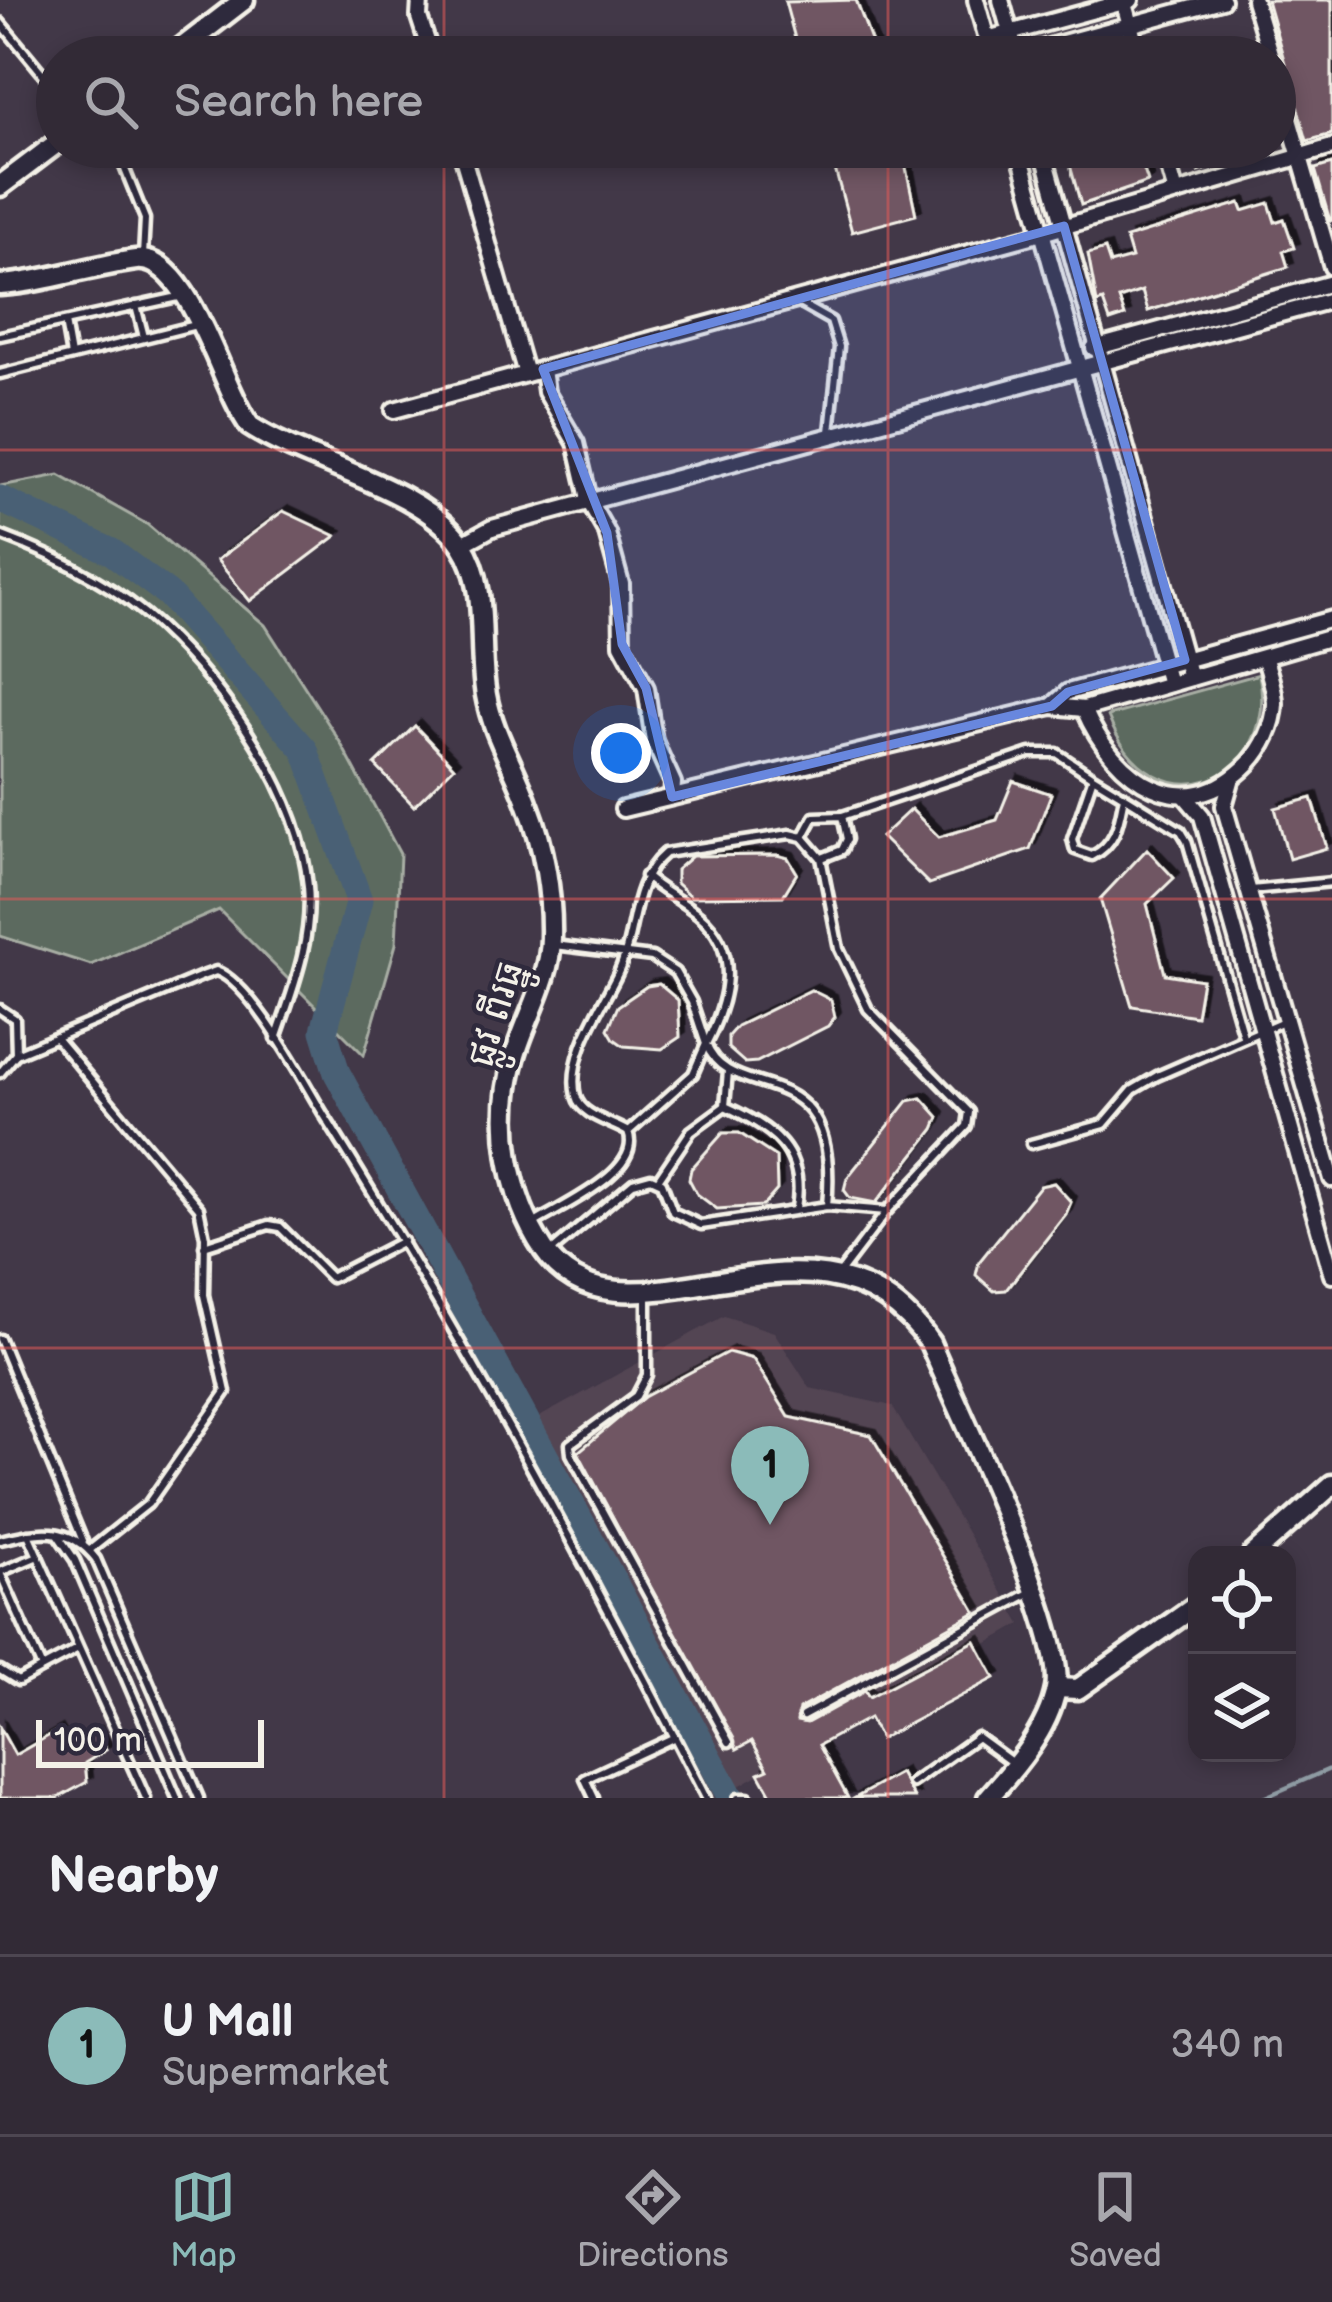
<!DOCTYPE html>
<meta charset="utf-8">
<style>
body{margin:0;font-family:"Balsamiq Sans","Noto Sans Khmer",sans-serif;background:#3d3642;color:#f1f3f6}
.controls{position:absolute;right:36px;bottom:36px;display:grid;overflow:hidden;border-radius:24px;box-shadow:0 6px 18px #0003}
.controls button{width:108px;height:108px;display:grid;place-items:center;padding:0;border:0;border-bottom:3px solid #4d4651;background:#322a36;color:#f1f3f6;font:60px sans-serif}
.scale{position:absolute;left:36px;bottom:30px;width:228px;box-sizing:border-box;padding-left:12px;border:6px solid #f4f1e8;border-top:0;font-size:33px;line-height:42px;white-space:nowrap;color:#f4f1e8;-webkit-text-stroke:9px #2f2a3d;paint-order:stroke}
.you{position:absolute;left:621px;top:753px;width:42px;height:42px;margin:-30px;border:9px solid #fff;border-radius:50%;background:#1a73e8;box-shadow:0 0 0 18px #1a73e833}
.badge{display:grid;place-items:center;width:78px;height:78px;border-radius:50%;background:#8bbbb9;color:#111;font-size:39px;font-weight:700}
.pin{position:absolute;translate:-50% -99px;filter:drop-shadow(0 3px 6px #0008)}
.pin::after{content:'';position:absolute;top:63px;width:42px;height:36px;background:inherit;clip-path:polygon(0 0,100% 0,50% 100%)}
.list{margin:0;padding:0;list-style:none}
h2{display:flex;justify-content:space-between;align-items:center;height:156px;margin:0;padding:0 48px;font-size:51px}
h2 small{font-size:39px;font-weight:400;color:#a8a7ad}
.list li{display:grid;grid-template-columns:78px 1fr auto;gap:36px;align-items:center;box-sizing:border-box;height:180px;padding:0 48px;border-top:3px solid #4d4651}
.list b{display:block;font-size:45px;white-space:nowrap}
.list p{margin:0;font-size:39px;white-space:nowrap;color:#a8a7ad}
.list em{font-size:39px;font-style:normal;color:#a8a7ad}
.icon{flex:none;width:66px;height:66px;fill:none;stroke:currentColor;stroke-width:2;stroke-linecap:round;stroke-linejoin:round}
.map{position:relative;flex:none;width:1332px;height:1798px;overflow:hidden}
.search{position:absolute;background:#322a36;box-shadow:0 6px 18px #0003;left:36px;right:36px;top:36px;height:132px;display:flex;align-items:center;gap:30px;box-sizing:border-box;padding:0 42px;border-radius:66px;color:#a8a7ad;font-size:45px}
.sheet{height:336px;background:#322a36}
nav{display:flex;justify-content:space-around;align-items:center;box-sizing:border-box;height:168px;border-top:3px solid #4d4651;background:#322a36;font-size:33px;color:#a8a7ad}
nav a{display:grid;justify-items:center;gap:6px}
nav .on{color:#8bbbb9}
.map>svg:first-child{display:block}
.built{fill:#534553}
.green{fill:#5c6a5f;stroke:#a8aea4;stroke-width:3}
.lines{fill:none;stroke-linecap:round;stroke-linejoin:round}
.stream{stroke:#8e9ba3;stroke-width:4.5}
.river{stroke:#4a6175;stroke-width:27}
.building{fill:#6f5763;stroke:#f4f1e8;stroke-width:3;filter:url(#shadow)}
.lane-casing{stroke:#f4f1e8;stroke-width:15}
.street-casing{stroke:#f4f1e8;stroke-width:22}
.secondary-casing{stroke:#f4f1e8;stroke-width:27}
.lane{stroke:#2f2a3d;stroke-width:6}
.street{stroke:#2f2a3d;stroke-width:14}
.secondary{stroke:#2f2a3d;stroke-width:18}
.marked{fill:#6887de;fill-opacity:0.2;stroke:#6887de;stroke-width:9;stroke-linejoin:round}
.grid{fill:none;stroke:#de5a58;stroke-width:3;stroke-opacity:0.55}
.labels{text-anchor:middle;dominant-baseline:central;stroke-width:9;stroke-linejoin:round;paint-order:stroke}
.street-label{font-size:39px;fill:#f4f1e8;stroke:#2f2a3d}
</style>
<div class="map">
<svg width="1332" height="1798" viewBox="0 0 1332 1798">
<defs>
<filter id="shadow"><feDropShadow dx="5.5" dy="-5.5" stdDeviation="0" flood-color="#0009"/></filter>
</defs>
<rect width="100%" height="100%" fill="#423848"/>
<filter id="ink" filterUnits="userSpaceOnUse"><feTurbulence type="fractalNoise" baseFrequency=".00833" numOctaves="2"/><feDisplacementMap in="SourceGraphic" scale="24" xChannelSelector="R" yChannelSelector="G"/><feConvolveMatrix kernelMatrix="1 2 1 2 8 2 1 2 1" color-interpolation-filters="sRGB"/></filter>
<g filter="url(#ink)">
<polygon class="built" points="724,1316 774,1332 810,1388 892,1406 1021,1624 725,1794 523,1426"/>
<g class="green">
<polygon points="59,475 148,525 265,625 340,742 400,854 396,944 364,1055 219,910 91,965 0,936 0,486"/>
<path d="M 1259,674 C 1282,783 1152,833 1108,716 Z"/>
</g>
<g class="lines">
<polyline class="stream" points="1263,1798 1332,1768"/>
<polyline class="river" points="0,499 112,552 168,594 305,750 359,900 324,1031 337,1073 731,1798"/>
</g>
<g class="building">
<polygon points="856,0 874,49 860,52 861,57 800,57 785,2"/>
<polygon points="1267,0 1332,0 1332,134 1307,141"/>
<polygon points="838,147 886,147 888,153 902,149 916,215 852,232 835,169 844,167"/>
<polygon points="1065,147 1136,147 1148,182 1081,205"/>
<polygon points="1191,147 1258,147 1259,149 1199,172"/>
<polygon points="1332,164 1332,220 1330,221 1315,169"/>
<polygon points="1240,203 1243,211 1269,203 1275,222 1284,219 1294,248 1283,251 1288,267 1148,311 1142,291 1119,299 1125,316 1110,321 1103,301 1097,303 1088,254 1105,249 1110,264 1132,258 1126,238"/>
<polygon points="283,511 336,536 250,601 217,560"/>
<polygon points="415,726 454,767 414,806 375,765"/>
<polygon points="1013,781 1051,794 1030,849 929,884 881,837 911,809 939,837 997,820"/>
<polygon points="1312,798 1327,848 1289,859 1275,808"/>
<polygon points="1147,849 1174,878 1147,904 1165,974 1202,980 1196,1016 1132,1006 1100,899"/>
<polygon points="777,855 788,858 797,873 783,896 691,897 676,883 676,870 692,856"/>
<polygon points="659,984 678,1000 680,1037 662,1049 624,1046 614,1039 608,1029 618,1006 647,986"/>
<polygon points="811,990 831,1000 835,1017 828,1026 757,1062 745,1063 728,1048 728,1036 737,1026"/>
<polygon points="922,1098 939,1117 934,1129 876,1203 850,1198 844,1190 847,1178 908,1101"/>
<polygon points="723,1133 739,1133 776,1157 777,1190 763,1206 717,1209 697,1194 689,1179 691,1169"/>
<polygon points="1054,1183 1071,1202 1066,1214 1006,1290 994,1291 976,1275 979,1262 1040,1186"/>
<polygon points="728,1352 753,1359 789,1417 871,1435 976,1612 799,1709 797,1721 807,1723 865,1691 869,1697 975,1641 995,1678 880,1739 869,1718 819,1745 848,1798 773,1798 759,1773 768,1769 752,1741 737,1749 578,1452 644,1397"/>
<polygon points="0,1728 15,1755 57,1731 63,1741 71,1737 75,1744 96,1732 106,1750 85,1763 87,1782 58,1798 0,1798"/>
<polygon points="900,1773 914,1798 855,1798"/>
</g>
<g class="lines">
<g class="lane-casing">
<g id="lane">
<polyline points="0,22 57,91"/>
<polyline points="116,147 145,219 143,256"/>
<polyline points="801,304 831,321 839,347 830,432"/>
<polyline points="136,306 144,337"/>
<polyline points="65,322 71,356"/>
<polyline points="0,336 183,296"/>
<polyline points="0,374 196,325"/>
<path d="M 0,535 C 56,556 115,584 159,626 C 227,690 299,791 308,886 C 313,939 293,989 276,1039"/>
<polyline points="1124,796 1181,831 1187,841 1243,1036"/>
<path d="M 842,816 L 1030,753 L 1057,753 L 1093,777 L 1072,839 L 1075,850 L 1092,856 C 1117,844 1119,821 1124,796 L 1093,777"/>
<polyline points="803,837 814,817 842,816 847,839 842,850 822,858"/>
<path d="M 645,876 C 662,892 682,900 699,915 C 742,951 728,1001 706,1044 C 731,1110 842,1047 827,1206"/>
<polyline points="1251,890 1332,882"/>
<polyline points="554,945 652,957 675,972 692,1002 706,1044 693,1074 628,1132"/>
<polyline points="0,1009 15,1019 16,1054"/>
<polyline points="56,1038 199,1208 205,1237 204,1295 226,1392 148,1504 90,1550"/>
<path d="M 728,1071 L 725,1106 C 773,1128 806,1151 796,1208"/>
<path d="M 0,1073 L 16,1054 L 202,976 L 216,971 C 252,983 303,1081 324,1115 C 463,1336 587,1566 706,1798"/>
<polyline points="1031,1144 1104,1124 1133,1090 1157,1076 1286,1020"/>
<polyline points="658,1180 691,1131 725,1106"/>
<path d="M 533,1224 C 561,1206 644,1171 628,1132 C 612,1122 581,1116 576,1096 C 566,1056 602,1007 618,973 C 636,936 630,882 665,853 L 790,834 L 803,837 L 821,858 L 839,949 L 868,1009 L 969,1112 L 967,1126 L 887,1211 L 839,1274"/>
<polyline points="204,1246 269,1225 280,1227 331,1278 403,1241"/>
<polyline points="553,1250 633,1183 651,1178 662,1183 673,1212 701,1225 827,1206 887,1211"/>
<polyline points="647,1295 647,1375 636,1396 570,1444 571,1454 729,1742"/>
<polyline points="0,1339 83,1541"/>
<polyline points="28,1534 146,1798"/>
<polyline points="57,1534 75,1560 177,1798"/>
<path d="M 0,1540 C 39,1531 69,1524 96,1559 L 199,1798"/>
<polyline points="0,1572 38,1556"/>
<polyline points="0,1573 42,1668"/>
<polyline points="0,1670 18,1681 78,1649"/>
<polyline points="803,1716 1031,1592"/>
<polyline points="912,1783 977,1737 1014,1764"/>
<polyline points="594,1798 585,1779 675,1737"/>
<polyline points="738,1798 748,1798"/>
</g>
</g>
<g class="street-casing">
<g id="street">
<polyline points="420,0 419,17 432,57"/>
<polyline points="976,0 992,57"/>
<polyline points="1001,0 1017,57"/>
<polyline points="1123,0 1139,57"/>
<polyline points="1254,0 1271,57"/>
<polyline points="987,39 1131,0"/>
<polyline points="1011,57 1222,0"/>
<polyline points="1275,71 1332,267"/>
<polyline points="460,147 526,374"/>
<polyline points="1018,147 1169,684"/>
<polyline points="1042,147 1190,678"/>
<polyline points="1163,147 1176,193"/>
<polyline points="1094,348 1332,283"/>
<polyline points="543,369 546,392 576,443 590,503 607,533 621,584 622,644 646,688 654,741 673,783 672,797"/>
<polyline points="394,410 1042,233 1332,147"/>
<polyline points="461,545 492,528 1332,300"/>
<polyline points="1052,706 1084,709 1332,637"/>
<path d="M 1084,709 C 1114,780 1184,830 1249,763 C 1263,748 1274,726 1275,704 C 1275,690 1269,673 1265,659"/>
<polyline points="1231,781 1224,806 1332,1179"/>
<polyline points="1185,796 1202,816 1332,1275"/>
<polyline points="623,809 1052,706 1068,692 1332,619"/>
</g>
</g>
<g class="secondary-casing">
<g id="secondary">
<polyline points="170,57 244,0"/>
<polyline points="0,186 57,143"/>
<path d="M 0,285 C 46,282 90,266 136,260 C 190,254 221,388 250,426 C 310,465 421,486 462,545 C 490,587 477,647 486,695 C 493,735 515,767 528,805 C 544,846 552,894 551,938 C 550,982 525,1018 514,1059 C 496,1121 508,1196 544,1250 C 624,1367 820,1182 930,1343 C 957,1406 1067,1634 1056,1689 C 1048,1730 1015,1768 988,1798"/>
<polyline points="1253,1555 1332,1485"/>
<polyline points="1057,1688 1078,1689 1197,1605"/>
</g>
</g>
<use href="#lane" class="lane"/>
<use href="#street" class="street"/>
<use href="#secondary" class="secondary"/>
</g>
</g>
<path class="marked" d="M 1064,226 L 1185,660 L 1068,692 L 1052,706 L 672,797 L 646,688 L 622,644 L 607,533 L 543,369 Z"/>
<path class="grid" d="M 444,0 L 444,57M 888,0 L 888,57M 444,147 L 444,1798M 888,147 L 888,1798M 0,450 L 1332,450M 0,899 L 1332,899M 0,1348 L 1332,1348"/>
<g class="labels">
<g class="street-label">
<text transform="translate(496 1014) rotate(-73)">ផ្លូវ ពីរធ្នូ</text>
</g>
</g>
</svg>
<div class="controls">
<button><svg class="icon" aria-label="locate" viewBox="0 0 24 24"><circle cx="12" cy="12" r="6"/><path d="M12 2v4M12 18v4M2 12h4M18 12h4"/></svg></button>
<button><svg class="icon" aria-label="layers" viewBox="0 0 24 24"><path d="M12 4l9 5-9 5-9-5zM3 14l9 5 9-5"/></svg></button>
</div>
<div class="scale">100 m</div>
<div class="you"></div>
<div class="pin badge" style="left:770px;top:1525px">1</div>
<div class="search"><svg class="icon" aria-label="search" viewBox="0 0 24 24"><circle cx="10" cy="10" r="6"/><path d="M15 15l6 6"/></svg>Search here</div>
</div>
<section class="sheet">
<h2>Nearby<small></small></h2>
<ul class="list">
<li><span class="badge">1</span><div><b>U Mall</b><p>Supermarket</p></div><em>340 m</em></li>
</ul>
</section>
<nav>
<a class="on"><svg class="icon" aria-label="map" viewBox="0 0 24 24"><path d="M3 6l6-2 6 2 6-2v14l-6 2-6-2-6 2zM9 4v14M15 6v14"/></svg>Map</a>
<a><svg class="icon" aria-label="directions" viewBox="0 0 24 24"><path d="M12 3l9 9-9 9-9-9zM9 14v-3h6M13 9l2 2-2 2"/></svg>Directions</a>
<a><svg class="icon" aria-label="saved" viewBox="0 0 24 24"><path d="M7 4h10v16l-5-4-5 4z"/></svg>Saved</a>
</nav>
